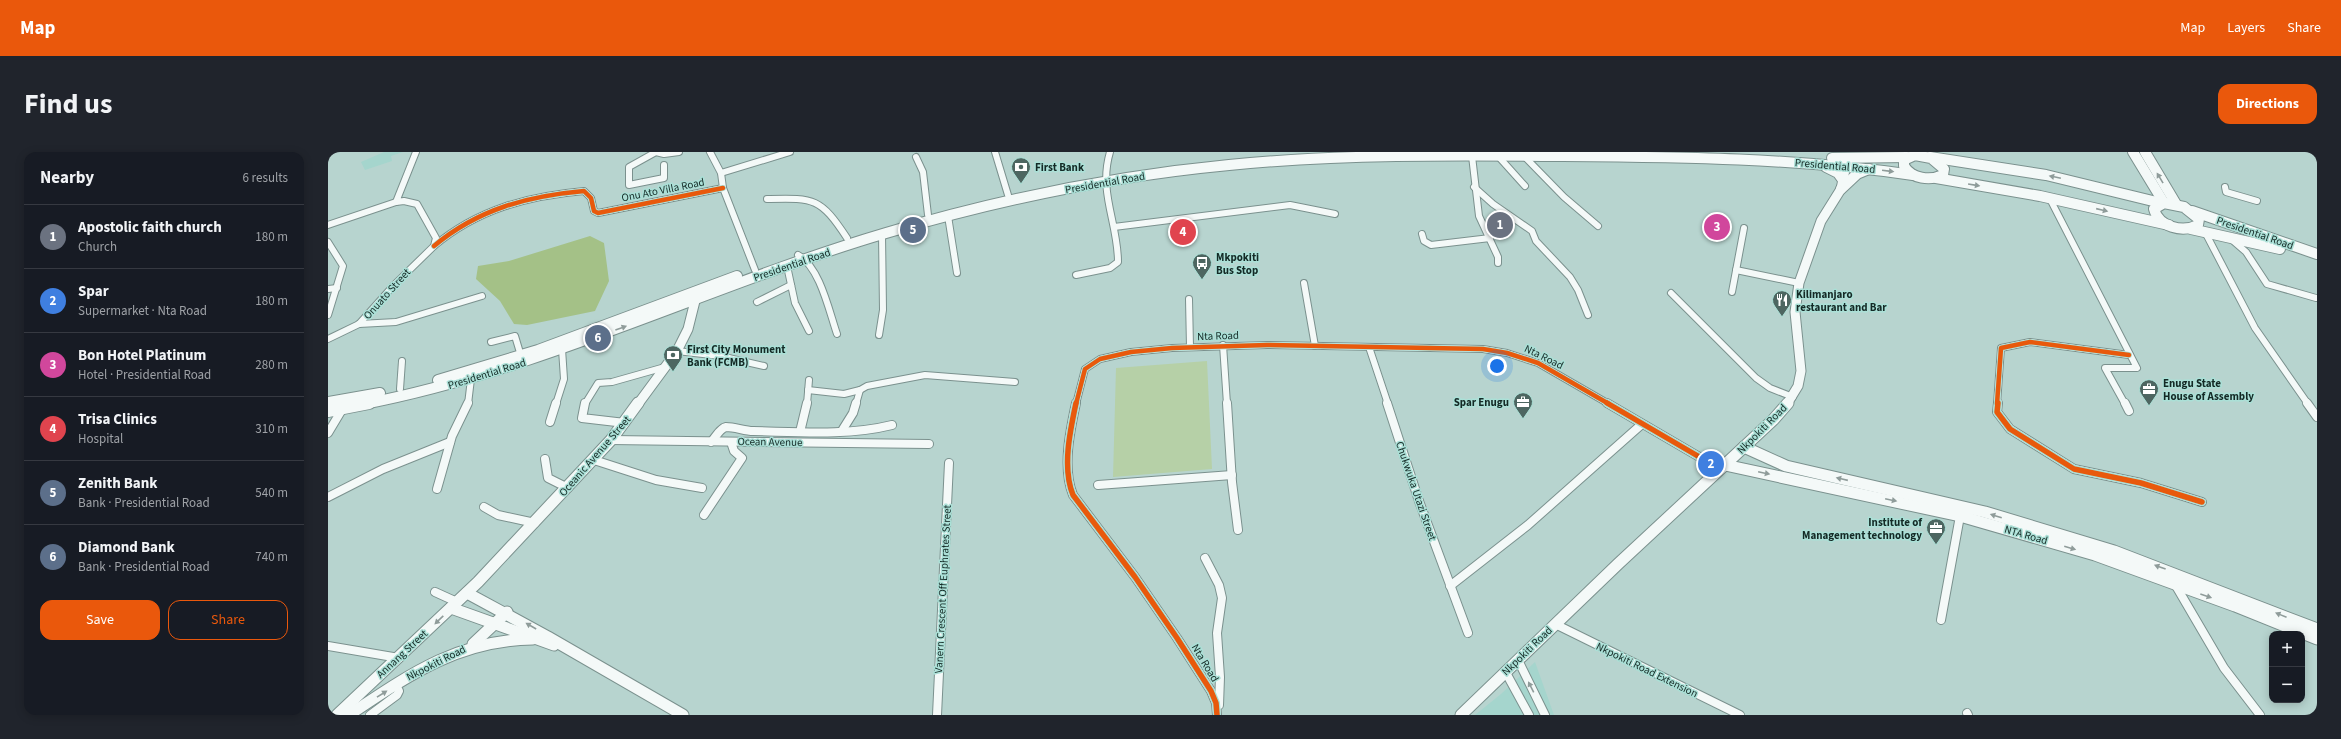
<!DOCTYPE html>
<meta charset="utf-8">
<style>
body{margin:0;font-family:"Source Sans 3",sans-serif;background:#20242c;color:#f1f3f6}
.controls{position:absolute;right:12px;bottom:12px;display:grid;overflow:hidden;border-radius:8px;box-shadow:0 2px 10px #0003}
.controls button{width:36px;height:36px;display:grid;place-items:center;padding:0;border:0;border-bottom:1px solid #363941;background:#171b24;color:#f1f3f6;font:20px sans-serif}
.you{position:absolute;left:1169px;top:214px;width:14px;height:14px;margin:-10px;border:3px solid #fff;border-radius:50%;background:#1a73e8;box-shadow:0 0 0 6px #1a73e833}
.badge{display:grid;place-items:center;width:26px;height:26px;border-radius:50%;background:#ea580c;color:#fff;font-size:13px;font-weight:700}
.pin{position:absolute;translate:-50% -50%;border:2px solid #fff;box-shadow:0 1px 4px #0006}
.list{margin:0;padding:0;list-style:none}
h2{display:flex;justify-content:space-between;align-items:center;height:52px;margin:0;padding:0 16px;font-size:17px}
h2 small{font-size:13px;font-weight:400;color:#9ea1a6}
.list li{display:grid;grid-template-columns:26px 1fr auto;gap:12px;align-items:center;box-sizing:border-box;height:64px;padding:0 16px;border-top:1px solid #363941}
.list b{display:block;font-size:15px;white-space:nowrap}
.list p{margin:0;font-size:13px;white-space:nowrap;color:#9ea1a6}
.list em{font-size:13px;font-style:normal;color:#9ea1a6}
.actions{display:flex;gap:8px;padding:12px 16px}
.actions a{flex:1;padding:9px 0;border:1px solid #ea580c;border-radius:12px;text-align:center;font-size:14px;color:#ea580c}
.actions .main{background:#ea580c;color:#fff}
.map{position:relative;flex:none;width:1989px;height:563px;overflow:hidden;border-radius:12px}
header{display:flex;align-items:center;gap:24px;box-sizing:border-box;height:56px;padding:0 20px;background:#ea580c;color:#fff}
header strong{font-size:19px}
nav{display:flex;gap:22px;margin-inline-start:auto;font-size:14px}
.intro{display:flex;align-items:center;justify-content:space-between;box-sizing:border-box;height:96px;padding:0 24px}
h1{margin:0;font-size:28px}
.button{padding:10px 18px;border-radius:12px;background:#ea580c;color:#fff;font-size:14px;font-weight:700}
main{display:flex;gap:24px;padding:0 24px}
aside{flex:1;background:#171b24;border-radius:12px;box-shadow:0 2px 10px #0003}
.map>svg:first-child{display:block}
.built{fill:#a5d5cd}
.green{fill:#b6d0a7}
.forest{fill:#a4c187}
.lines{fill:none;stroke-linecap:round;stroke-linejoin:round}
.street-far1-casing{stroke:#7b918e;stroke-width:8}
.street-casing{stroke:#7b918e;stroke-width:10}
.secondary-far1-casing{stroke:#7b918e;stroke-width:11}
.secondary-casing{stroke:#7b918e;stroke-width:13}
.primary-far1-casing{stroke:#7b918e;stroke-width:12}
.primary-casing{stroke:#7b918e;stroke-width:14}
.street-far1{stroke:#f4f9f8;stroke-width:6}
.street{stroke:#f4f9f8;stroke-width:8}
.secondary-far1{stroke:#f4f9f8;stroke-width:9}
.secondary{stroke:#f4f9f8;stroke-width:11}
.primary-far1{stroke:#f4f9f8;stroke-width:10}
.primary{stroke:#f4f9f8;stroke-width:12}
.cycleway-far1-casing{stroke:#abe0d7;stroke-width:6}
.cycleway-casing{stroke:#abe0d7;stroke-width:8}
.cycleway-far1{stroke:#e8590c;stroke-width:4.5}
.cycleway{stroke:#e8590c;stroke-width:5.5}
.oneway{fill:#8f9c9a}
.labels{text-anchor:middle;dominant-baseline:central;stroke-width:3;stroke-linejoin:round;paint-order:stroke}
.street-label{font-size:11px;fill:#142a26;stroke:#abe0d7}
.poi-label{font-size:11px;font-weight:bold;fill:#142a26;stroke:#abe0d7;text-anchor:start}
</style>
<header>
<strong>Map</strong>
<nav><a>Map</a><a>Layers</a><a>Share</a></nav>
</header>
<div class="intro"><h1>Find us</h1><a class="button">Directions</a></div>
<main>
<aside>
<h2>Nearby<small>6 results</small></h2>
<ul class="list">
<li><span class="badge" style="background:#6b7280">1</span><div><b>Apostolic faith church</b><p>Church</p></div><em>180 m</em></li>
<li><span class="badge" style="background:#3f7fe0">2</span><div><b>Spar</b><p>Supermarket · Nta Road</p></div><em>180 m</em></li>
<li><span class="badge" style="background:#d1479c">3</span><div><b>Bon Hotel Platinum</b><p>Hotel · Presidential Road</p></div><em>280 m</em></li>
<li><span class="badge" style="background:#e0444e">4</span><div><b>Trisa Clinics</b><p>Hospital</p></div><em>310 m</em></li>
<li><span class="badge" style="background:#5c6f8a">5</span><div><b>Zenith Bank</b><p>Bank · Presidential Road</p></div><em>540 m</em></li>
<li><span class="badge" style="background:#5c6f8a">6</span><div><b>Diamond Bank</b><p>Bank · Presidential Road</p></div><em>740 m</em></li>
</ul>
<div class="actions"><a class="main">Save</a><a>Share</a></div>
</aside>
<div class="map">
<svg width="1989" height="563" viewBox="0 0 1989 563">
<rect width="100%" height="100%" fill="#b7d4cf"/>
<g class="built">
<polygon points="56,0 75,0 63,4 64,9 37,18 33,10"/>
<polygon points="1207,510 1226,563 1147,563 1173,542"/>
</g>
<polygon class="green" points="879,209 884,317 785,325 788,216"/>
<polygon class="forest" points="262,84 276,91 281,129 267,159 199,173 186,172 172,149 148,127 150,114 181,109"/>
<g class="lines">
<g class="street-far1-casing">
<g id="street-far1">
<polyline points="328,0 301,15 301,33 336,26 336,13"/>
<polyline points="328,0 336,2 351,0"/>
<polyline points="382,0 393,21 395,36 427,118"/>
<polyline points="667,0 680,43"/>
<polyline points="1195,3 1236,45 1270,74"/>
<polyline points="1144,4 1151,64 1170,105 1170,111"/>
<polyline points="1170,4 1197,34"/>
<polyline points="588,5 595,20 600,63"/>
<polyline points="393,21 462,0"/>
<polyline points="1146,35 1165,52 1204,79 1208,89 1242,125 1250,138 1260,163"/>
<polyline points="1897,35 1898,40 1929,49"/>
<path d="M 439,47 C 486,46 492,45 519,86"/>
<polyline points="1722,47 1809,216 1777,216 1797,252"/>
<polyline points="620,64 629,121"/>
<polyline points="0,73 68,50"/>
<polyline points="786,75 962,53 1007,62"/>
<polyline points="1877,80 1927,176 1980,252"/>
<polyline points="1094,82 1096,89 1103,93 1162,86"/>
<polyline points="1903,87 1918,100 1939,132 1988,146"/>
<polyline points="0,90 15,114 0,163"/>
<path d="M 106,94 C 150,57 200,44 256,39 L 263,46 L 266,59 L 270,61 L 395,36"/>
<path d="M 470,103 C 492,115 501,159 509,182"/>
<polyline points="459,114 467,151 481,179"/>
<polyline points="1408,118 1471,131"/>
<path d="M 748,123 L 782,116 L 790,110 C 790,71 770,40 782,0"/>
<polyline points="976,131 987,194"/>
<polyline points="0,137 9,136"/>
<polyline points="1404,140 1416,76"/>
<polyline points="1343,141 1428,226 1442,236 1465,245"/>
<polyline points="861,147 862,195"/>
<polyline points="429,150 463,133"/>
<polyline points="31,172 68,170 154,144"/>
<polyline points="551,183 555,158 554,82"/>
<polyline points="0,187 31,172 66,133 106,94 108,86 89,52 76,49 68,50 88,0"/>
<polyline points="163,190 187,184 193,204"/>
<polyline points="895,193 899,252"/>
<polyline points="1041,195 1060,252"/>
<polyline points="349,199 392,204 436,214"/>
<polyline points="72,237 74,209"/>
<polyline points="480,238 516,242 532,238"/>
<polyline points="140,252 143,227"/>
<polyline points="228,252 236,227 234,197"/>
<polyline points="257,252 270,231 284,230 337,215"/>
<polyline points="479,252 481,228"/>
<polyline points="528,252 532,238 539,234 597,223 687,230"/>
<polyline points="748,252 757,217 772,207 803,200 844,196 939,193 1155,197 1179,201 1210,211 1281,252"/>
<polyline points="1669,252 1673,196 1702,190 1801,203"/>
</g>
</g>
<g class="street-casing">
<g id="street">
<polyline points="257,251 254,266 297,271"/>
<path d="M 748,251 C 742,279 734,316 745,343 L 807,425 L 849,486 L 883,539 L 888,551 L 889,563"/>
<polyline points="899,251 904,330 910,378"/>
<polyline points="1059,251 1091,349 1140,481"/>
<polyline points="1279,251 1392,317"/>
<polyline points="1670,251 1669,260 1682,277 1746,317 1813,331 1874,350"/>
<polyline points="1797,251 1801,259"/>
<polyline points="1979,251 1989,265"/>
<polyline points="222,270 228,251"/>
<polyline points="515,277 525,261 528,251"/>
<polyline points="472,280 479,251"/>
<polyline points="0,281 15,256"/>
<polyline points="283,288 601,292"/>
<path d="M 383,290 C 387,286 392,276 398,275 C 407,275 417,279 425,279 C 471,280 520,284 564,273"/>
<polyline points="217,307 220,326 240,336"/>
<polyline points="266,308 328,328 374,336"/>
<polyline points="770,333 904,323"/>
<polyline points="109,337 124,284 140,251"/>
<polyline points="0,345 55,317 122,290"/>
<polyline points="156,355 170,363 207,371"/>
<polyline points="376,363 414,306 406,299 403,290"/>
<polyline points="877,406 891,433 894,446 889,481 892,525 891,553"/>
<polyline points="1122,434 1200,373 1314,272"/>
<polyline points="1848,434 1896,516 1932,563"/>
<polyline points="107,440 129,450"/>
<polyline points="1613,468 1632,364"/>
<polyline points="1227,472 1412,563"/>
<polyline points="0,494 71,506"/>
<polyline points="1190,508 1217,563"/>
<polyline points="1177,519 1201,563"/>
<polyline points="1639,561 1640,563"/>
<polyline points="42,563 69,543 71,539 68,533"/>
<polyline points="609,563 621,311"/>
</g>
</g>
<g class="secondary-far1-casing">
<g id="secondary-far1">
<polyline points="310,252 349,199 360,177 369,141"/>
<polyline points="1459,252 1470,234 1473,219 1467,160 1471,131 1493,69 1513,37 1519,8"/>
</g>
</g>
<g class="secondary-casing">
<g id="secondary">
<polyline points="1416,295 1458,314 1657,360 1786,399 1989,477"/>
<polyline points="1397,313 1632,364 1767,403 1907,454 1989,487"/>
<polyline points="139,441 220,485 355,563"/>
<polyline points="123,456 226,493"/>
<polyline points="145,492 179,460"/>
<polyline points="9,563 150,430 283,288 310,251"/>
<path d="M 21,563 C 81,523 130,488 205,487"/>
<polyline points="1133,563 1290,412 1445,268 1460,251"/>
</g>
</g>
<g class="primary-far1-casing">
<g id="primary-far1">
<polyline points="1805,0 1836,51"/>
<polyline points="1817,0 1848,52"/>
<path d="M 1587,3 L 1603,6 L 1616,17 L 1615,23 C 1602,29 1584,27 1576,14 L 1576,8 Z"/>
<polyline points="1602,5 1718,23 1833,51"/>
<polyline points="1504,6 1579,5"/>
<polyline points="1498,15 1510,21 1515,28"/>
<polyline points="1608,26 1712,44 1841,73"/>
<polyline points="1513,37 1529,22 1541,17"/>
<path d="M 1836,51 L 1856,55 L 1871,67 L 1870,73 C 1854,81 1831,75 1826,57 Z"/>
<polyline points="1864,59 1989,102"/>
<polyline points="1863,77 1952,97"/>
<polyline points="110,228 210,198 409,124"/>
<polyline points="0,250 52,241"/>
<path d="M 36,252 C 217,217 382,133 558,81 C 669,48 785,24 901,13 C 1012,2 1124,3 1235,4 C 1353,5 1469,6 1585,23"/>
</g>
</g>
<g class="primary-casing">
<polyline id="primary" points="0,259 41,251"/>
</g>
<use href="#street-far1" class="street-far1"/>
<use href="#street" class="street"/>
<use href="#secondary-far1" class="secondary-far1"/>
<use href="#secondary" class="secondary"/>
<use href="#primary-far1" class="primary-far1"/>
<use href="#primary" class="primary"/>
<g class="cycleway-far1-casing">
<g id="cycleway-far1">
<path d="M 106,94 C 150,57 200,44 256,39 L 263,46 L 266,59 L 270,61 L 395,36"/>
<polyline points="748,252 757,217 772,207 803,200 844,196 939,193 1155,197 1179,201 1210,211 1281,252"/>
<polyline points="1669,252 1673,196 1702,190 1801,203"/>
</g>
</g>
<g class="cycleway-casing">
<g id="cycleway">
<path d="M 748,251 C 742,279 734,316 745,343 L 807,425 L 849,486 L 883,539 L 888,551 L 889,563"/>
<polyline points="1279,251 1392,317"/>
<polyline points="1670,251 1669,260 1682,277 1746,317 1813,331 1874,350"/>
</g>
</g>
<use href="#cycleway-far1" class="cycleway-far1"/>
<use href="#cycleway" class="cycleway"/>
</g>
<defs><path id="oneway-solid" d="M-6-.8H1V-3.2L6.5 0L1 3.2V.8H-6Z"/></defs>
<g class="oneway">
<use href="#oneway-solid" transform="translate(1560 19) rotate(7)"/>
<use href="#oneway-solid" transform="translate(1727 25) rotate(-168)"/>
<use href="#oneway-solid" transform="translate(1832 26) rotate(-121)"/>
<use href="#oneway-solid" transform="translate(1646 33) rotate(9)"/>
<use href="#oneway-solid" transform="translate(1774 58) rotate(13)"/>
<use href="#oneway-solid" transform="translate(293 176) rotate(-20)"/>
<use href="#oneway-solid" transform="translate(1436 321) rotate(12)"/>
<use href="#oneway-solid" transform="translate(1514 327) rotate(-167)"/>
<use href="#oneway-solid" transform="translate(1563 348) rotate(12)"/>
<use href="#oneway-solid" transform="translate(1668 364) rotate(-163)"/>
<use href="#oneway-solid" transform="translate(1742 396) rotate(16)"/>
<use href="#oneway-solid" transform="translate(1832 415) rotate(-160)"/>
<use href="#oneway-solid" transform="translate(1878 444) rotate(19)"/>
<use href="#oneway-solid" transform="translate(1953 463) rotate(-158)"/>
<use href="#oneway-solid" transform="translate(111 468) rotate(136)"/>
<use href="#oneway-solid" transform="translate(203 474) rotate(-150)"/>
<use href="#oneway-solid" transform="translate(1203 535) rotate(-117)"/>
<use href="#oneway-solid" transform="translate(54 542) rotate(-32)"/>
</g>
<defs>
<g id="bank-pin" transform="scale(1)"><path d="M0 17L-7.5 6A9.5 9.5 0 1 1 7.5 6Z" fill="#4d6661" stroke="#abe0d7"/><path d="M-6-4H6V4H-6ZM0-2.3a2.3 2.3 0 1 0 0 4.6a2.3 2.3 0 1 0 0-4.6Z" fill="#fff"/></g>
<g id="bus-pin" transform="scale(1)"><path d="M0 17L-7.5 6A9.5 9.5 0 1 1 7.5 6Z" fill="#4d6661" stroke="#abe0d7"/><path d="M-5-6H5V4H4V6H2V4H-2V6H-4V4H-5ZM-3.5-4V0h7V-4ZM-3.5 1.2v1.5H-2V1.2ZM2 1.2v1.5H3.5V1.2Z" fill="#fff"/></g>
<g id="restaurant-pin" transform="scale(1)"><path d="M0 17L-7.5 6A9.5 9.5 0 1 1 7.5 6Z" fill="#4d6661" stroke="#abe0d7"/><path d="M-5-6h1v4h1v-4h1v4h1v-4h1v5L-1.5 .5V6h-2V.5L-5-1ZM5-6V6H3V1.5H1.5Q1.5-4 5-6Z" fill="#fff"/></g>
<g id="office-pin" transform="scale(1)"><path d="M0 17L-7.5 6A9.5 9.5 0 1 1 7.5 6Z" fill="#4d6661" stroke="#abe0d7"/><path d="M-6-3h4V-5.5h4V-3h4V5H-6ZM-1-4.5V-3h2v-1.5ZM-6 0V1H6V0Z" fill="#fff"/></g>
</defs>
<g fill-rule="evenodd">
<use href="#bank-pin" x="693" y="15"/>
<use href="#bus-pin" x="874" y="111"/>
<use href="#restaurant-pin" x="1454" y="148"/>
<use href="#bank-pin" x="345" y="203"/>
<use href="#office-pin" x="1821" y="237"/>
<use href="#office-pin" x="1195" y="250"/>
<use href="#office-pin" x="1608" y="376"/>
</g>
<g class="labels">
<g class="street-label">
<text transform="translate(1507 14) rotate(5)">Presidential Road</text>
<text transform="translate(777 31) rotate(-10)">Presidential Road</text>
<text transform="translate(335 38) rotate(-11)">Onu Ato Villa Road</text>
<text transform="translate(1927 81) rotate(19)">Presidential Road</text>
<text transform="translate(464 113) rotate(-19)">Presidential Road</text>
<text transform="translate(59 142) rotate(-48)">Onuato Street</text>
<text transform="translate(890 184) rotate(-2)">Nta Road</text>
<text transform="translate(1216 205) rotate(26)">Nta Road</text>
<text transform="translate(159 222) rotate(-17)">Presidential Road</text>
<text transform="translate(1434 277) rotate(-45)">Nkpokiti Road</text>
<text transform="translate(442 290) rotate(1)">Ocean Avenue</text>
<text transform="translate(267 304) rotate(-49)">Oceanic Avenue Street</text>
<text transform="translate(1088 339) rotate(71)">Chukwuka Utazi Street</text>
<text transform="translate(1698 383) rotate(16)">NTA Road</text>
<text transform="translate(615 437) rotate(-87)">Vanern Crescent Off Euphrates Street</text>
<text transform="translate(1199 499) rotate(-44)">Nkpokiti Road</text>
<text transform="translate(74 502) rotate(-43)">Annang Street</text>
<text transform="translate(108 511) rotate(-27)">Nkpokiti Road</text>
<text transform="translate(877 511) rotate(59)">Nta Road</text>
<text transform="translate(1319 518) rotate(26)">Nkpokiti Road Extension</text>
</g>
<g class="poi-label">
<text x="707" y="15">First Bank</text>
<text x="888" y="105">Mkpokiti<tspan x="888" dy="13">Bus Stop</tspan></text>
<text x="1468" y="142">Kilimanjaro<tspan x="1468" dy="13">restaurant and Bar</tspan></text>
<text x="359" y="197">First City Monument<tspan x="359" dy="13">Bank (FCMB)</tspan></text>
<text x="1835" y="231">Enugu State<tspan x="1835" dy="13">House of Assembly</tspan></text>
<text x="1181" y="250" text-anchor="end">Spar Enugu</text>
<text x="1594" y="370" text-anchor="end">Institute of<tspan x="1594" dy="13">Management technology</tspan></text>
</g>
</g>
</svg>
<div class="controls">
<button>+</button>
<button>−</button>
</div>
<div class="you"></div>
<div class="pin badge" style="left:1172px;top:73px;background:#6b7280">1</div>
<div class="pin badge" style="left:1383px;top:312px;background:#3f7fe0">2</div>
<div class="pin badge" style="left:1389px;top:75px;background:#d1479c">3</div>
<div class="pin badge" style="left:855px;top:80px;background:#e0444e">4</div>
<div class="pin badge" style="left:585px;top:78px;background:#5c6f8a">5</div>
<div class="pin badge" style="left:270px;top:186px;background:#5c6f8a">6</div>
</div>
</main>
